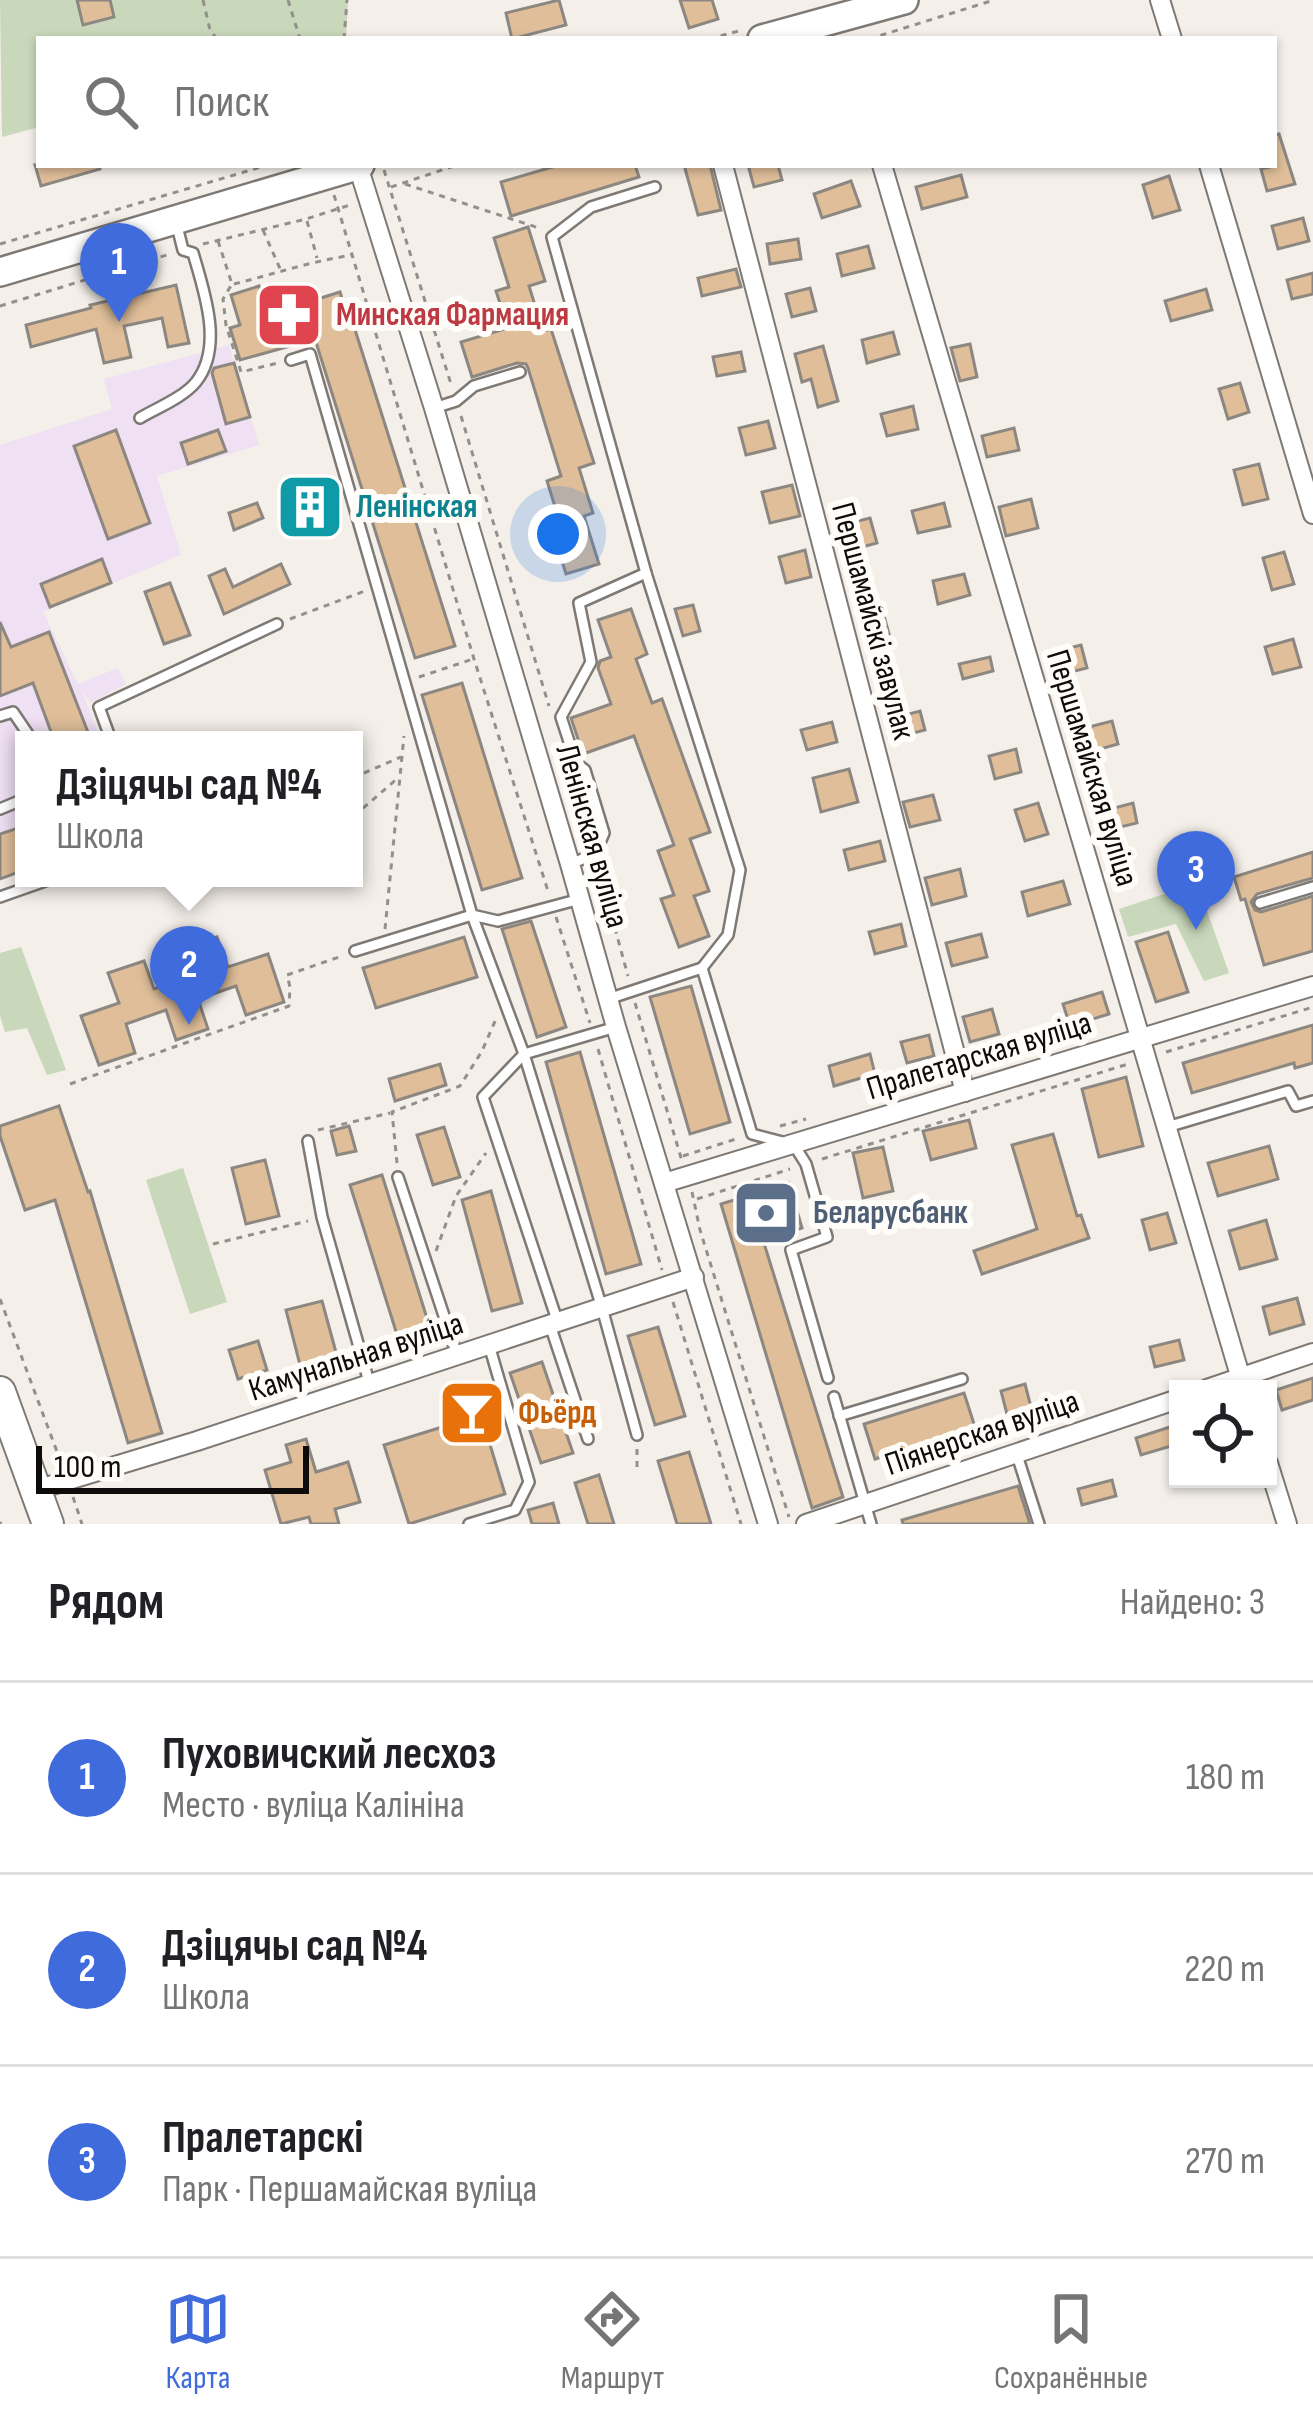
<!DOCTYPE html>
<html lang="ru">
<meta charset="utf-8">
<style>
body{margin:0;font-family:"Sofia Sans Condensed",sans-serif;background:#f6f6f6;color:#202124}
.controls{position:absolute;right:36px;bottom:36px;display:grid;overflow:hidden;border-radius:0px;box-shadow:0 3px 9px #0004}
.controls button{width:108px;height:108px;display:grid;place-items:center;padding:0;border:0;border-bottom:3px solid #e0e0e0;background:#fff;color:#202124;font:60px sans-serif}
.scale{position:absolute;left:36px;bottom:30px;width:273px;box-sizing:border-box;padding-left:12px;border:6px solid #0e0c0a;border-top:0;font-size:33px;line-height:42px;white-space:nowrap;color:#0e0c0a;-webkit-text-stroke:9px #fffdfa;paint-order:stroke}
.you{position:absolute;left:558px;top:534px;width:42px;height:42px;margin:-30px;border:9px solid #fff;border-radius:50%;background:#1a73e8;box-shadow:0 0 0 18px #1a73e833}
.badge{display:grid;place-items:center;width:78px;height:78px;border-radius:50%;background:#3f6bdc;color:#fff;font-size:39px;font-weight:700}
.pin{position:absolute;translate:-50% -99px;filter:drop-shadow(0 3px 6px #0008)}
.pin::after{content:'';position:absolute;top:63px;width:42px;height:36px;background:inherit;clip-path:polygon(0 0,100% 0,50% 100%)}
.popup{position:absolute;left:15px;top:731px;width:348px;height:156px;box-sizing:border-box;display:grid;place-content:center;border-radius:0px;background:#fff;filter:drop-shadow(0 3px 9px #0005);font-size:39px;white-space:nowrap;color:#757577}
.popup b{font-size:45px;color:#202124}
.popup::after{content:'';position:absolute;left:50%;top:100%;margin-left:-24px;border:24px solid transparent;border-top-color:#fff}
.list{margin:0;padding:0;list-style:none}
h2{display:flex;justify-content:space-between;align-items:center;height:156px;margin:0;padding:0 48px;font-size:51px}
h2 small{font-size:39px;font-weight:400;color:#757577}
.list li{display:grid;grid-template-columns:78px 1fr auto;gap:36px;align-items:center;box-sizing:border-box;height:192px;padding:0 48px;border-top:3px solid #e0e0e0}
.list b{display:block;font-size:45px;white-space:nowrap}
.list p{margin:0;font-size:39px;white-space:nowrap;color:#757577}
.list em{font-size:39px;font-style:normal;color:#757577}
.icon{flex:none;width:66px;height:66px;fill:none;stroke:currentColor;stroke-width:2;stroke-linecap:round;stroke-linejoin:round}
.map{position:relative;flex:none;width:1313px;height:1524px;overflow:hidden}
.search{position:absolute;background:#fff;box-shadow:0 3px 9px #0004;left:36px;right:36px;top:36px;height:132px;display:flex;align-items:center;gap:30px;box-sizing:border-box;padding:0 42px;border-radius:0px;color:#757577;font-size:45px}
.sheet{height:732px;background:#fff}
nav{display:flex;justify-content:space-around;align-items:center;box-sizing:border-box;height:168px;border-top:3px solid #e0e0e0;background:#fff;font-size:33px;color:#757577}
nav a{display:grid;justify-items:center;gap:6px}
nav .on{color:#3f6bdc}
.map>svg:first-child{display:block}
.industrial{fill:#efe0f3}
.green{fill:#c9d8ba}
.building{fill:#dfbe99;stroke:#8c8781;stroke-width:3}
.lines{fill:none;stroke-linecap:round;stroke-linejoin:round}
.lane-casing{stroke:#7e7974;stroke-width:14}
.street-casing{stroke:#7e7974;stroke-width:22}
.secondary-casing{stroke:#7e7974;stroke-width:32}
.primary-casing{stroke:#7e7974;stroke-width:34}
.path{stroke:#938f8b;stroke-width:3;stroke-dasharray:6 6;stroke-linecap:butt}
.lane{stroke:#fff;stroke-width:9}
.street{stroke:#fff;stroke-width:18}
.secondary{stroke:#fff;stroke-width:27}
.primary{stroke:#fff;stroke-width:30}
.labels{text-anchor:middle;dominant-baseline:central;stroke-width:12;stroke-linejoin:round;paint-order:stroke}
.health-label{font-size:33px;font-weight:bold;fill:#be3a42;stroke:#fffdfa;text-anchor:start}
.culture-label{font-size:33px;font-weight:bold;fill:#0d838f;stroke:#fffdfa;text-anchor:start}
.street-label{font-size:33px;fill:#0e0c0a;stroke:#fffdfa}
.service-label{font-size:33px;font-weight:bold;fill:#4e5e75;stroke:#fffdfa;text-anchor:start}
.food-label{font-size:33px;font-weight:bold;fill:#c56008;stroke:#fffdfa;text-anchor:start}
</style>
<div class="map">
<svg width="1313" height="1524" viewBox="0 0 1313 1524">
<rect width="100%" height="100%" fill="#f4efe9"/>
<polygon class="industrial" points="229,345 259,445 157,476 181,555 43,612 78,684 118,668 126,684 90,703 80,686 101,740 24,740 24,870 0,879 0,445 112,409 104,379"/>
<g class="green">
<polygon points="0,0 348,0 346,39 39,39 39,127 2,137"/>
<polygon points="1197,883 1229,973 1204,981 1176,924 1128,937 1119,909"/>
<polygon points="21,947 66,1070 47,1075 27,1028 5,1032 0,1016 0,953"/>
<polygon points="183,1168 227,1302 190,1314 146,1180"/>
</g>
<g class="building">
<polygon points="77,0 110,0 114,17 83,25"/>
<polygon points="559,0 566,25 512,39 506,13"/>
<polygon points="680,0 712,0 718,19 689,28"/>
<polygon points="1279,134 1295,184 1267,191 1261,169 1274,166 1274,135"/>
<polygon points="35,165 99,165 100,169 41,186"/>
<polygon points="559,165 635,165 639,177 511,216 501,182"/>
<polygon points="684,165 710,165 721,210 698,215"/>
<polygon points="748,165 778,165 782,180 754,187"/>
<polygon points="961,175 967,197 922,209 916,187"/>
<polygon points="1169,176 1180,210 1153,218 1143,185"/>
<polygon points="851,181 860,206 822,218 814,194"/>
<polygon points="1303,218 1309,241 1278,249 1272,226"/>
<polygon points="528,227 545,281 529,286 543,331 551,329 594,463 579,468 593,513 584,516 599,564 566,574 552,529 561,526 547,481 561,476 528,368 526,364 517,363 472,377 461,342 508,328 496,291 509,287 494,238"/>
<polygon points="798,239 801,259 770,264 767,244"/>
<polygon points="868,246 874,268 842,276 837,254"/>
<polygon points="736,269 741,287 702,296 698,278"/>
<polygon points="1313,273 1313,294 1292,299 1287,280"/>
<polygon points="176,285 189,343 168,347 162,318 124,326 131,357 104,363 96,329 31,347 26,325 91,308 90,305"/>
<polygon points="259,286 264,301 297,291 302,304 340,292 348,318 351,317 455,646 415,658 315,339 240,360 230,328 240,325 231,295"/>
<polygon points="810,288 816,311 792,317 786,294"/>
<polygon points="1206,289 1212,310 1171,321 1165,301"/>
<polygon points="893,332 899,354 867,363 862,340"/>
<polygon points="970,344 977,377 960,381 951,348"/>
<polygon points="823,346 838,401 818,407 811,379 802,382 795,354"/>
<polygon points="741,352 745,371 717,376 713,357"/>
<polygon points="234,363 250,417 226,424 212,373 214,368"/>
<polygon points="1240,383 1249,412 1228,419 1219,389"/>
<polygon points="913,406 918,429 887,436 881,414"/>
<polygon points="768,421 775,448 746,455 739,428"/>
<polygon points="1014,428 1019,450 987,457 982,436"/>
<polygon points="116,430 150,523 108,539 74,446"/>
<polygon points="218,430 226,451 188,464 181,443"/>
<polygon points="1259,464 1268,499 1243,505 1234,470"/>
<polygon points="792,485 800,516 770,523 762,492"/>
<polygon points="1031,499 1038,528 1006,536 999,507"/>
<polygon points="257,503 263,518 234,530 229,513"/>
<polygon points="944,503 950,526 918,533 912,511"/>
<polygon points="870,518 877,543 848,551 842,525"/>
<polygon points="805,550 811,577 786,583 779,557"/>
<polygon points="1284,552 1294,584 1272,590 1263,558"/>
<polygon points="102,559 111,583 50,607 41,584"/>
<polygon points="281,564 290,584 224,614 209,576 225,569 233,587"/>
<polygon points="964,574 970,595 938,604 933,581"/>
<polygon points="170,583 190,635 164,644 145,592"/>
<polygon points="693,605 700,631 683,636 675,609"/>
<polygon points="881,605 889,634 868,639 861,611"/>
<polygon points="631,609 647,654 636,659 652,703 662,699 710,832 690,839 709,891 694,896 709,936 679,947 661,899 674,895 658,851 674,845 634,736 583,754 571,718 611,704 598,668 600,661 611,657 598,620"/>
<polygon points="0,622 11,647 49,632 91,740 54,740 33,683 0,696"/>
<polygon points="1293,639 1301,667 1273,674 1265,647"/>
<polygon points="1081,645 1087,668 1059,675 1053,652"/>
<polygon points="990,657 993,671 963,679 959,664"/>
<polygon points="462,683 522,878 482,890 422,695"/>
<polygon points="920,711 925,730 895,738 890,719"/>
<polygon points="1112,721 1118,744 1083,754 1077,730"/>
<polygon points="832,722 837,742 807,750 801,730"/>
<polygon points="1016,749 1021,772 995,779 989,756"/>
<polygon points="849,769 858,802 821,812 813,778"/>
<polygon points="933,795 940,820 910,827 903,802"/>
<polygon points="1038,803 1048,834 1025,841 1015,810"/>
<polygon points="1133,803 1137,823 1104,831 1099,812"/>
<polygon points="24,826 24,870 0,879 0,834"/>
<polygon points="880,841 885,861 849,870 844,850"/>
<polygon points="1313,852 1313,878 1257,894 1251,902 1255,910 1261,912 1313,896 1313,951 1264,965 1245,899 1241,900 1234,877"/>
<polygon points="960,869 966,896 932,905 925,878"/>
<polygon points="1063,881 1070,904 1028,916 1022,892"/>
<polygon points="531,921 566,1027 537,1037 502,929"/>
<polygon points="901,924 906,946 875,954 869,932"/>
<polygon points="1168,932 1188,992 1156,1002 1136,942"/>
<polygon points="981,934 987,957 952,966 946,943"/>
<polygon points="217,937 228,967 268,954 284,1002 246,1015 236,986 198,999 208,1029 176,1040 166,1010 126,1024 135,1053 99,1065 81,1016 119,1003 108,973 144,961 154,989 192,977 182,949"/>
<polygon points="464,937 477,977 376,1008 363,968"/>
<polygon points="691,986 730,1122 690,1134 650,997"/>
<polygon points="1102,992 1109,1014 1070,1026 1063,1004"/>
<polygon points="992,1009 999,1034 970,1042 963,1017"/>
<polygon points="1313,1025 1313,1063 1295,1068 1294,1063 1192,1093 1183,1063"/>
<polygon points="929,1035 934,1056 907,1063 901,1042"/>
<polygon points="580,1052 641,1264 606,1274 546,1062"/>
<polygon points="870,1054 875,1074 834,1086 829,1066"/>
<polygon points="440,1064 446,1085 395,1101 389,1079"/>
<polygon points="1126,1077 1143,1146 1099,1157 1082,1089"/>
<polygon points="59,1106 88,1192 90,1191 162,1433 128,1443 55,1200 25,1210 0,1136 0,1126"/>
<polygon points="969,1120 976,1148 931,1160 923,1131"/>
<polygon points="349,1126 356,1151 337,1155 331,1131"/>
<polygon points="444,1127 460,1177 433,1185 417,1135"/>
<polygon points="1053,1134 1077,1216 1081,1215 1089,1238 982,1274 974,1251 1037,1229 1012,1145"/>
<polygon points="1269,1146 1278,1179 1218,1196 1208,1163"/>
<polygon points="883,1147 893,1191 863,1198 853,1153"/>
<polygon points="265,1160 279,1216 246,1224 232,1168"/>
<polygon points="382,1175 431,1331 399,1341 350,1185"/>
<polygon points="789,1183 802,1228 763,1240 843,1497 812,1508 721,1204"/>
<polygon points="491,1191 522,1303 492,1311 462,1200"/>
<polygon points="1167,1213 1176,1243 1150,1250 1142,1220"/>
<polygon points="1266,1220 1277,1259 1240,1269 1229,1231"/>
<polygon points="1297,1298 1304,1324 1270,1334 1263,1307"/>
<polygon points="322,1301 337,1356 300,1365 286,1310"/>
<polygon points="658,1327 685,1416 655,1425 628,1336"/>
<polygon points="1179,1340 1184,1360 1155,1367 1150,1347"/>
<polygon points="258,1341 267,1370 238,1379 229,1350"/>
<polygon points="542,1362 573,1453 541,1463 510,1373"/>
<polygon points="1313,1378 1313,1400 1282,1410 1276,1390"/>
<polygon points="1025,1384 1032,1411 1008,1418 1001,1391"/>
<polygon points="964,1393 975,1427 875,1459 864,1424"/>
<polygon points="481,1415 505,1494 409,1524 384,1445"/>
<polygon points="1173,1426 1178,1444 1141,1455 1136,1438"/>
<polygon points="306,1439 316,1472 348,1462 360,1502 335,1509 339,1524 311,1524 309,1517 281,1524 265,1470 291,1462 286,1445"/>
<polygon points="689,1452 711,1524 677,1524 658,1461"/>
<polygon points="599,1475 614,1524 588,1524 575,1483"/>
<polygon points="1112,1480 1116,1496 1082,1505 1078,1489"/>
<polygon points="1018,1486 1030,1524 903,1524 902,1520"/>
<polygon points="553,1503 559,1524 532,1524 528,1510"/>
</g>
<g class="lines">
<g class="lane-casing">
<g id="lane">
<polyline points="655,187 591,207 552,237 646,573 740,870 728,935 702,968 752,1134 794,1145 806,1164 827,1237 791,1250 828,1378"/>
<polyline points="291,360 310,354 472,915 498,921 580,899"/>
<polyline points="434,408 456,401 474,386 520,372"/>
<path d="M 140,418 C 157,408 184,397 196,382 C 224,347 204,291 193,253 L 183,250 L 177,226"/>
<polyline points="0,716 13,712 32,740"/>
<polyline points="111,740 99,707 277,624"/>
<polyline points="0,809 24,799"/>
<polyline points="570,864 595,854 604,833 585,770 576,763 561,717 591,662 579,603 646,573"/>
<polyline points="0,897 54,878"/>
<polyline points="1260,903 1313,887"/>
<polyline points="355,951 472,915 524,1054 602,1308 637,1435"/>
<polyline points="608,999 702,968"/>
<polyline points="1167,1127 1288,1091 1296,1106 1313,1101"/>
<polyline points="308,1141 322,1217 369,1382"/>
<polyline points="398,1177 457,1355"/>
<polyline points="558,1323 483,1097 524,1054 616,1027"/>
<polyline points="550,1325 588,1439"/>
<polyline points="834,1397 871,1524"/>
<polyline points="839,1416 962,1379"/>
<polyline points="1017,1455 1039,1524"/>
<polyline points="469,1524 515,1510 529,1482 489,1345"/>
</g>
</g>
<g class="street-casing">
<g id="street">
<polyline points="1160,0 1172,39"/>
<polyline points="723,165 965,1092"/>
<polyline points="882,165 1244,1389"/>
<polyline points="1209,165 1313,514"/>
<polyline points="358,166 434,408 570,864 616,1027 768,1524"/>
<polyline points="664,1183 1313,986"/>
<polyline points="1207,1389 1313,1353"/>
<polyline points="1268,1463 1287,1524"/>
<polyline points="36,1490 197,1441 694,1277"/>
<polyline points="806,1524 1178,1399"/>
</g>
</g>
<g class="secondary-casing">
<g id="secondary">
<polyline points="762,39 904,0"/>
<polyline points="0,272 360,165"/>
</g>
</g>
<g class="primary-casing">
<polyline id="primary" points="0,1392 48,1524"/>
</g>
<g class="path">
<polyline points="203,0 210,30 217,39"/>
<polyline points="288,0 300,39"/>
<polyline points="344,39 347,0"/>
<polyline points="709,39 742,30"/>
<polyline points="869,39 994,0"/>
<polyline points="384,170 451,384"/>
<polyline points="405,184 539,228"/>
<polyline points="391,187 457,165"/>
<polyline points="334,195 474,659 548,891"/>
<polyline points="307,221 317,258"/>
<polyline points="263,230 281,271"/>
<polyline points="218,241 232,284 223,299 226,325 241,372 278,363"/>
<polyline points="0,244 268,165"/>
<polyline points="203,244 306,219 350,205"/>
<path d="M 234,284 C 274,274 312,261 353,255"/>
<polyline points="0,306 170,254"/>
<polyline points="461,416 549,706"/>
<polyline points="290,619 365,591"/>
<polyline points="419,677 473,659"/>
<polyline points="364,773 401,757"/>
<polyline points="354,816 398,778"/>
<polyline points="599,870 628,976"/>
<polyline points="556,917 590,1023"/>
<polyline points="385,929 404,736"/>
<polyline points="635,1003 682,1161"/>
<polyline points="598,1049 662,1270"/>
<polyline points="1166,1052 1313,1007"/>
<polyline points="70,1084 289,1006 290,987 287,975 342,956"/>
<polyline points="780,1126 806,1119"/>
<polyline points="318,1130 390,1113"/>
<polyline points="683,1156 736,1139"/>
<polyline points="822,1159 1128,1064"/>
<polyline points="397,1163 392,1112 460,1086 482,1051 496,1019"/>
<polyline points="692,1192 700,1230 789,1517"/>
<polyline points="697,1199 790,1169"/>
<polyline points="213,1244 308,1221"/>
<polyline points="436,1251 456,1196 486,1153"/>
<polyline points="0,1299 62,1465"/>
<polyline points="673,1302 741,1524"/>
<polyline points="637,1449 637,1469"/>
<polyline points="73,1497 82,1524"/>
<polyline points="0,1522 1,1524"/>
</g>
<use href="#lane" class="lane"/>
<use href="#street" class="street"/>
<use href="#secondary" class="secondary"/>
<use href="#primary" class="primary"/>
</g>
<defs>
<g id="pharmacy-square" transform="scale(3.45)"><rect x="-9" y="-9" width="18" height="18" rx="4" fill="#e0444e" stroke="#fffdfa"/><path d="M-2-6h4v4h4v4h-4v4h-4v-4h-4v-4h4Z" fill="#fff"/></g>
<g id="building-square" transform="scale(3.45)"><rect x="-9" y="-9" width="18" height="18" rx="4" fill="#0f9aa8" stroke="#fffdfa"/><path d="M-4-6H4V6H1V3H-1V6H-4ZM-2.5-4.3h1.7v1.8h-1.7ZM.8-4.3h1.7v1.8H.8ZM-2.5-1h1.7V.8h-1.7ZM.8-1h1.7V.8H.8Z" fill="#fff"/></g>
<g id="bank-square" transform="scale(3.45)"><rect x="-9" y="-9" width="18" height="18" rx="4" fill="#5c6f8a" stroke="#fffdfa"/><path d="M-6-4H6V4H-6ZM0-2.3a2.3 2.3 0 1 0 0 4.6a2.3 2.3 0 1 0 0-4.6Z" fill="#fff"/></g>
<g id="bar-square" transform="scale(3.45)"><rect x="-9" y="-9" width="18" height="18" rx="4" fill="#e8710a" stroke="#fffdfa"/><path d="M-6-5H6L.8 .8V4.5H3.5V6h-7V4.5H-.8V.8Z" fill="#fff"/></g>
</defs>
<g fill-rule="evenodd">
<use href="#pharmacy-square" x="289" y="315"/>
<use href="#building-square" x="310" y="507"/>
<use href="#bank-square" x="766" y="1213"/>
<use href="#bar-square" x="472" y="1413"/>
</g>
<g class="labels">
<g class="health-label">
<text x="336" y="315">Минская Фармация</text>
</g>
<g class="culture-label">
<text x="356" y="507">Ленінская</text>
</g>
<g class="street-label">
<text transform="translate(873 621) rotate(75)">Першамайскі завулак</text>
<text transform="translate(1092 768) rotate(73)">Першамайская вуліца</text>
<text transform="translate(592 836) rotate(74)">Ленінская вуліца</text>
<text transform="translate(979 1056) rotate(-17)">Пралетарская вуліца</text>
<text transform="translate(356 1357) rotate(-18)">Камунальная вуліца</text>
<text transform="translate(982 1433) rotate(-19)">Піянерская вуліца</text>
</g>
<g class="service-label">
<text x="813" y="1213">Беларусбанк</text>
</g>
<g class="food-label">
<text x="518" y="1413">Фьёрд</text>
</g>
</g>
</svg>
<div class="controls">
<button><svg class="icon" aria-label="locate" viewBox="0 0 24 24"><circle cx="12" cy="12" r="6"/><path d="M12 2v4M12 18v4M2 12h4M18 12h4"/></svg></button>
</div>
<div class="scale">100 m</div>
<div class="you"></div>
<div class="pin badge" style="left:119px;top:322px">1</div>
<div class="pin badge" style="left:189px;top:1025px">2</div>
<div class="popup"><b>Дзіцячы сад №4</b>Школа</div>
<div class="pin badge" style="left:1196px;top:930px">3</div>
<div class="search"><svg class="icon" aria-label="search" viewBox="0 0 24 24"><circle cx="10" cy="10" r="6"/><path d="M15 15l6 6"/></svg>Поиск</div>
</div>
<section class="sheet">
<h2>Рядом<small>Найдено: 3</small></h2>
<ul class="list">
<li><span class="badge">1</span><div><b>Пуховичский лесхоз</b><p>Место · вуліца Калініна</p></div><em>180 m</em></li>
<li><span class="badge">2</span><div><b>Дзіцячы сад №4</b><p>Школа</p></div><em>220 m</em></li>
<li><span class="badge">3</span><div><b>Пралетарскі</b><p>Парк · Першамайская вуліца</p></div><em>270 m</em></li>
</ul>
</section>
<nav>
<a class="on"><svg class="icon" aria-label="map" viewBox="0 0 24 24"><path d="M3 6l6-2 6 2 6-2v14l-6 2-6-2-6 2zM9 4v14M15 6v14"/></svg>Карта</a>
<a><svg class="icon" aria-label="directions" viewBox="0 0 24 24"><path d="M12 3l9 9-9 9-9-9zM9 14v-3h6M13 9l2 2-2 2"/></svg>Маршрут</a>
<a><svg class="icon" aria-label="saved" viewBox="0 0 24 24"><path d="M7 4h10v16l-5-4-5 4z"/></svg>Сохранённые</a>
</nav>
